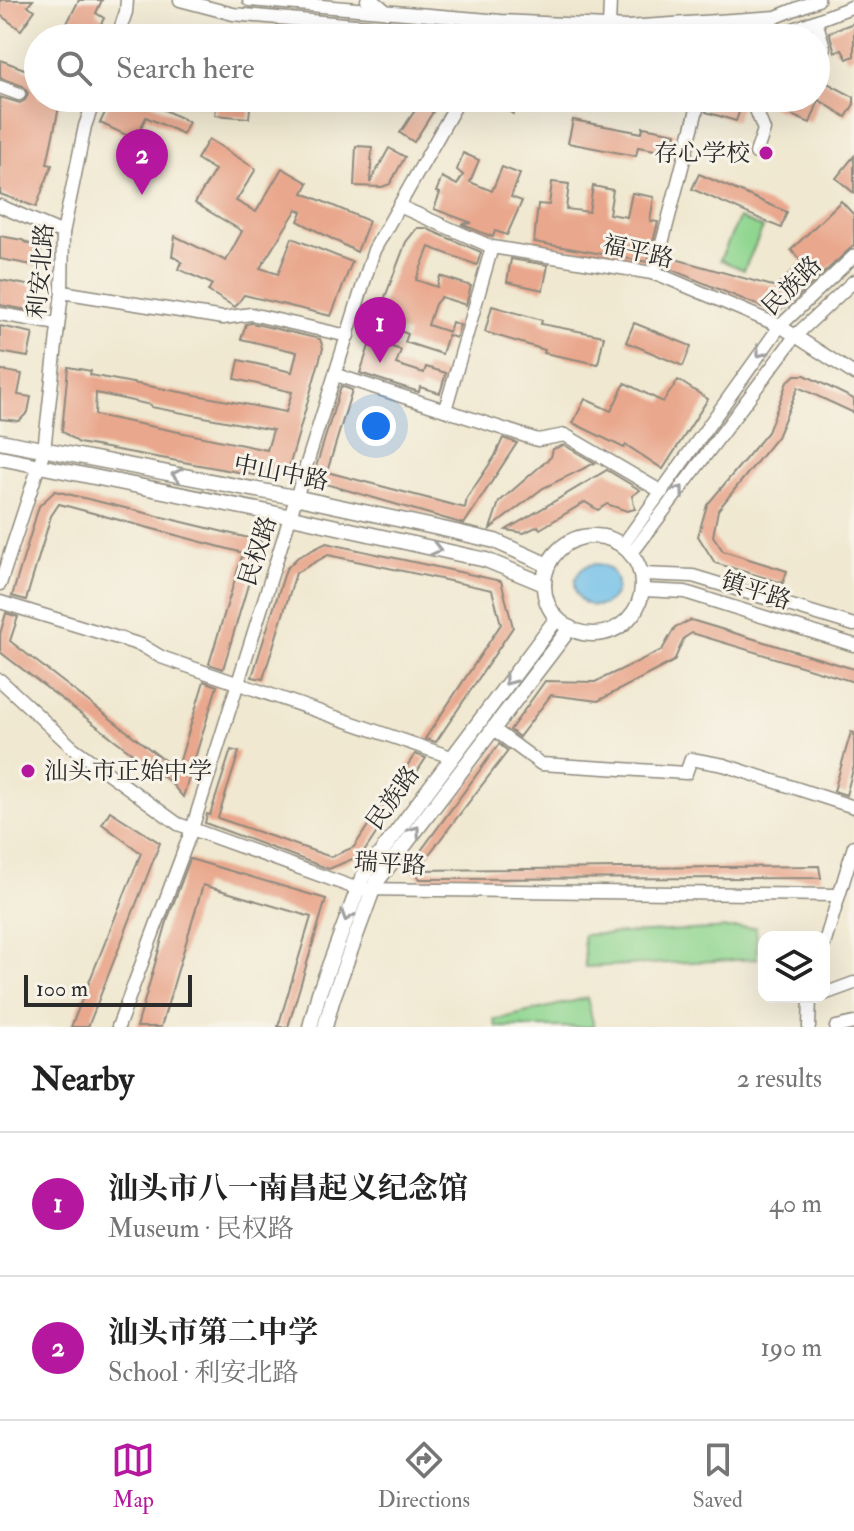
<!DOCTYPE html>
<meta charset="utf-8">
<style>
body{margin:0;font-family:"IM FELL Double Pica","Noto Serif SC",serif;background:#f2f2f2;color:#222}
.controls{position:absolute;right:24px;bottom:24px;display:grid;overflow:hidden;border-radius:16px;box-shadow:0 8px 32px #0002}
.controls button{width:72px;height:72px;display:grid;place-items:center;padding:0;border:0;border-bottom:2px solid #e0e0e0;background:#fff;color:#222;font:40px sans-serif}
.scale{position:absolute;left:24px;bottom:20px;width:168px;box-sizing:border-box;padding-left:8px;border:4px solid #2b2b2b;border-top:0;font-size:22px;line-height:28px;white-space:nowrap;color:#2b2b2b;-webkit-text-stroke:6px #f7f3e8;paint-order:stroke}
.you{position:absolute;left:376px;top:426px;width:28px;height:28px;margin:-20px;border:6px solid #fff;border-radius:50%;background:#1a73e8;box-shadow:0 0 0 12px #1a73e833}
.badge{display:grid;place-items:center;width:52px;height:52px;border-radius:50%;background:#b5179e;color:#fff;font-size:26px;font-weight:700}
.pin{position:absolute;translate:-50% -66px;filter:drop-shadow(0 2px 4px #0008)}
.pin::after{content:'';position:absolute;top:42px;width:28px;height:24px;background:inherit;clip-path:polygon(0 0,100% 0,50% 100%)}
.list{margin:0;padding:0;list-style:none}
h2{display:flex;justify-content:space-between;align-items:center;height:104px;margin:0;padding:0 32px;font-size:34px}
h2 small{font-size:26px;font-weight:400;color:#767676}
.list li{display:grid;grid-template-columns:52px 1fr auto;gap:24px;align-items:center;box-sizing:border-box;height:144px;padding:0 32px;border-top:2px solid #e0e0e0}
.list b{display:block;font-size:30px;white-space:nowrap}
.list p{margin:0;font-size:26px;white-space:nowrap;color:#767676}
.list em{font-size:26px;font-style:normal;color:#767676}
.icon{flex:none;width:44px;height:44px;fill:none;stroke:currentColor;stroke-width:2;stroke-linecap:round;stroke-linejoin:round}
.map{position:relative;flex:none;width:854px;height:1027px;overflow:hidden}
.search{position:absolute;background:#fff;box-shadow:0 8px 32px #0002;left:24px;right:24px;top:24px;height:88px;display:flex;align-items:center;gap:20px;box-sizing:border-box;padding:0 28px;border-radius:44px;color:#767676;font-size:30px}
.sheet{height:392px;background:#fff}
nav{display:flex;justify-content:space-around;align-items:center;box-sizing:border-box;height:112px;border-top:2px solid #e0e0e0;background:#fff;font-size:22px;color:#767676}
nav a{display:grid;justify-items:center;gap:4px}
nav .on{color:#b5179e}
.map>svg:first-child{display:block}
.green{fill:#90d690;stroke:#5e805e;stroke-width:2}
.water{fill:#6cbee7;stroke:#4c7489;stroke-width:2}
.building{fill:#e9a78d;fill-rule:evenodd}
.lines{fill:none;stroke-linecap:round;stroke-linejoin:round}
.minor-casing{stroke:#8e8a7e;stroke-width:15}
.major-casing{stroke:#8e8a7e;stroke-width:17}
.minor{stroke:#fff;stroke-width:12}
.major{stroke:#fff;stroke-width:14}
.oneway{stroke:#a0a0a0}
.poi-dot{fill:#b5179e;stroke:#f7f3e8;stroke-width:3}
.labels{text-anchor:middle;dominant-baseline:central;stroke-width:6;stroke-linejoin:round;paint-order:stroke}
.poi-label{font-size:24px;fill:#2b2b2b;stroke:#f7f3e8;text-anchor:end}
.street-label{font-size:24px;fill:#2b2b2b;stroke:#f7f3e8}
</style>
<div class="map">
<svg width="854" height="1027" viewBox="0 0 854 1027">
<rect width="100%" height="100%" fill="#f7f3e8"/>
<filter id="ink" filterUnits="userSpaceOnUse"><feTurbulence type="fractalNoise" baseFrequency=".0125" numOctaves="2"/><feDisplacementMap in="SourceGraphic" scale="16" xChannelSelector="R" yChannelSelector="G"/><feConvolveMatrix kernelMatrix="1 2 1 2 8 2 1 2 1" color-interpolation-filters="sRGB"/></filter>
<filter id="wash" filterUnits="userSpaceOnUse"><feTurbulence type="fractalNoise" baseFrequency=".006" numOctaves="4" result="noise"/><feDisplacementMap in="SourceGraphic" scale="32" xChannelSelector="R" yChannelSelector="G"/><feGaussianBlur stdDeviation="1.8" result="paint"/><feColorMatrix in="noise" values="0 0 0 0 0 0 0 0 0 0 0 0 0 0 0 0 0 1.4 0 .05"/><feComposite in="paint" operator="in"/></filter>
<g filter="url(#wash)">
<rect width="100%" height="100%" fill="#f0e8d0"/>
<g class="green">
<polygon points="739,218 763,228 744,270 720,260"/>
<polygon points="756,927 757,959 585,967 583,935"/>
<polygon points="587,998 594,1027 496,1027 494,1020"/>
</g>
<circle class="water" cx="596" cy="585" r="21"/>
<g id="blocks">
<g class="building">
<polygon points="0,0 33,0 28,6 35,10 21,30 0,15"/>
<polygon points="79,0 102,0 96,13 104,18 94,38 81,38 64,29"/>
<polygon points="854,23 854,56 847,59 842,50 835,52 829,32"/>
<polygon points="226,29 255,31 255,38 225,38"/>
<polygon points="0,60 38,74 38,98 61,98 47,164 52,165 36,207 0,194 0,97 20,103 25,100 28,93 23,86 0,78"/>
<polygon points="816,77 854,97 854,104 846,117 819,100 810,123 763,103 763,98 816,98"/>
<polygon points="112,98 140,98 189,122 183,134 146,117 135,139 100,123"/>
<polygon points="184,98 251,98 249,118 215,115 216,108 184,104"/>
<polygon points="490,98 524,98 513,114"/>
<polygon points="709,98 744,98 736,121 706,112"/>
<polygon points="420,103 433,112 414,142 400,133"/>
<polygon points="573,120 642,133 643,127 676,133 672,153 638,147 636,156 568,143"/>
<polygon points="209,139 256,169 236,201 256,212 282,168 308,183 303,193 369,221 357,252 298,221 302,212 297,209 260,268 278,274 292,238 352,262 331,316 244,295 235,307 208,291 212,284 178,269 182,262 172,256 175,236 226,261 242,231 195,203 215,170 197,159"/>
<polygon points="356,146 372,147 370,183 389,148 405,157 390,184 382,187 354,186"/>
<polygon points="463,153 479,160 470,182 492,191 502,167 520,174 511,197 522,201 507,235 495,231 493,237 461,224 472,223 434,209 440,193 436,192 442,177 457,185 463,175 457,170"/>
<polygon points="854,156 854,193 836,178"/>
<polygon points="699,174 787,212 781,228 692,189"/>
<polygon points="552,182 569,184 566,209 589,212 593,186 613,190 609,214 627,217 632,193 654,197 650,221 658,222 648,262 534,242 538,204 549,205"/>
<polygon points="841,201 854,215 854,245 788,306 774,312 665,267 668,257 776,287 802,262 791,250"/>
<polygon points="417,228 425,228 481,252 477,265 429,247 416,280 437,287 440,276 471,286 466,305 441,297 435,304 428,325 449,332 452,322 460,325 456,338 448,335 442,354 405,342 408,334 376,321 406,242"/>
<polygon points="0,236 22,240 35,247 41,253 38,266 0,259"/>
<polygon points="511,259 548,265 543,290 507,282"/>
<polygon points="0,280 38,287 33,311 0,305"/>
<polygon points="492,306 542,320 541,324 604,336 598,364 544,353 545,350 485,332"/>
<path d="M 251,323 L 320,339 L 323,348 L 289,467 L 276,479 L 79,443 L 62,431 L 68,367 L 91,371 L 90,375 L 286,412 L 292,392 L 235,379 L 239,360 L 292,372 L 297,352 L 241,339 L 246,324 ZM 96,393 L 151,405 L 151,407 L 273,430 L 267,450 L 95,415 Z"/>
<polygon points="634,323 691,346 683,366 626,342"/>
<polygon points="0,326 33,333 28,357 0,352"/>
<polygon points="371,340 401,350 396,364 424,373 426,367 446,373 440,393 420,387 419,392 360,373"/>
<polygon points="0,370 22,374 18,395 31,397 28,412 19,421 0,419"/>
<polygon points="795,375 805,375 854,399 854,413 798,387 777,437 718,510 713,536 723,551 787,571 783,583 715,563 698,536 707,505 768,432 787,382"/>
<polygon points="678,380 708,399 663,469 626,445 624,448 573,423 585,399 611,411 625,383 663,402"/>
<polygon points="341,386 352,390 327,472 465,508 467,498 495,456 503,438 517,443 464,524 312,480"/>
<polygon points="564,445 595,463 543,488 490,529 499,502 551,457 553,449"/>
<polygon points="607,470 640,490 632,496 635,509 627,511 607,504 598,510 585,502 540,529 538,526 524,533 506,530"/>
<polygon points="55,491 261,541 223,669 209,664 243,553 59,504 51,516 26,600 12,596 39,506"/>
<polygon points="326,543 501,581 513,627 436,742 425,739 501,624 492,590 328,555 296,573 263,679 252,677 286,569 298,557"/>
<polygon points="6,613 18,617 10,641 177,770 204,681 217,686 183,797 170,782 0,652 0,634"/>
<polygon points="691,620 854,669 854,682 692,633 684,638 674,661 598,701 551,695 519,737 510,730 545,681 595,682 662,650 675,627"/>
<polygon points="851,732 854,733 854,766 846,795 834,791"/>
<polygon points="499,744 508,751 417,870 819,866 821,878 420,879 409,867"/>
<polygon points="231,750 239,752 218,818 331,857 354,847 415,754 426,758 362,855 329,869 205,823 207,814 210,815"/>
<polygon points="110,811 160,843 88,1027 71,1027 141,853 102,824"/>
<polygon points="190,859 326,899 288,1027 278,1027 311,917 203,885 161,1027 137,1027 168,918"/>
</g>
</g>
</g>
<g filter="url(#ink)">
<use href="#blocks" fill-opacity="0" stroke="#8e8a7e" stroke-width="2"/>
<g class="lines">
<g class="minor-casing">
<g id="minor">
<polyline points="180,0 233,14 500,38"/>
<polyline points="249,0 501,21 627,27 776,17 818,0"/>
<polyline points="367,0 373,0 387,12"/>
<polyline points="816,21 824,47 816,68"/>
<polyline points="609,27 610,0"/>
<polyline points="117,38 126,12 127,0"/>
<polyline points="770,38 854,6"/>
<polyline points="0,87 19,94"/>
<polyline points="754,98 753,102 764,130 756,153"/>
<polyline points="0,206 63,233"/>
<polyline points="399,206 492,247 658,274 780,326 854,374"/>
<polyline points="654,274 700,98"/>
<polyline points="62,292 223,318 251,314 348,336"/>
<polyline points="0,314 58,324"/>
<polyline points="336,375 538,440 565,435 662,492"/>
<polyline points="445,410 492,247"/>
<polyline points="623,545 780,326 854,256"/>
<polyline points="632,553 796,335 854,281"/>
<polyline points="642,574 693,576 854,625"/>
<polyline points="0,584 44,450 62,292 63,233 85,126 95,98"/>
<polyline points="643,590 685,592 854,645"/>
<polyline points="0,602 141,645 161,657 451,757"/>
<polyline points="0,680 72,747 178,824 358,889 839,895"/>
<polyline points="492,728 541,764 686,773 691,759 724,765 854,807"/>
<polyline points="824,945 854,846"/>
<polyline points="824,994 854,983"/>
<polyline points="118,1027 192,829 374,250 460,98"/>
<polyline points="809,1027 810,997"/>
<polyline points="836,1027 854,1023"/>
</g>
</g>
<g class="major-casing">
<g id="major">
<polyline points="0,441 299,498 443,529 495,541 548,565"/>
<polyline points="0,458 292,517 486,560 544,584"/>
<circle cx="593" cy="585" r="49"/>
<polyline points="310,1027 319,993 362,878 557,618"/>
<polyline points="325,1027 333,998 375,884 570,628"/>
</g>
</g>
<use href="#minor" class="minor"/>
<use href="#major" class="major"/>
</g>
<defs><path id="oneway-chevron" d="M-2-3.5L2.5 0L-2 3.5" fill="none" stroke-width="1.6" stroke-linecap="round" stroke-linejoin="round" transform="scale(2)"/></defs>
<g class="oneway">
<use href="#oneway-chevron" transform="translate(761 352) rotate(126)"/>
<use href="#oneway-chevron" transform="translate(177 475) rotate(-169)"/>
<use href="#oneway-chevron" transform="translate(679 491) rotate(-53)"/>
<use href="#oneway-chevron" transform="translate(436 549) rotate(13)"/>
<use href="#oneway-chevron" transform="translate(509 680) rotate(127)"/>
<use href="#oneway-chevron" transform="translate(415 831) rotate(-54)"/>
<use href="#oneway-chevron" transform="translate(347 916) rotate(110)"/>
</g>
</g>
<g class="poi-dot">
<circle cx="766" cy="153" r="8"/>
<circle cx="28" cy="771" r="8"/>
</g>
<g class="labels">
<g class="poi-label">
<text x="750" y="153">存心学校</text>
<text x="44" y="771" text-anchor="start">汕头市正始中学</text>
</g>
<g class="street-label">
<text transform="translate(638 252) rotate(13)">福平路</text>
<text transform="translate(41 271) rotate(-85)">利安北路</text>
<text transform="translate(792 286) rotate(-45)">民族路</text>
<text transform="translate(281 473) rotate(11)">中山中路</text>
<text transform="translate(258 551) rotate(-72)">民权路</text>
<text transform="translate(756 591) rotate(18)">镇平路</text>
<text transform="translate(393 798) rotate(-54)">民族路</text>
<text transform="translate(390 864) rotate(4)">瑞平路</text>
</g>
</g>
</svg>
<div class="controls">
<button><svg class="icon" aria-label="layers" viewBox="0 0 24 24"><path d="M12 4l9 5-9 5-9-5zM3 14l9 5 9-5"/></svg></button>
</div>
<div class="scale">100 m</div>
<div class="you"></div>
<div class="pin badge" style="left:380px;top:363px">1</div>
<div class="pin badge" style="left:142px;top:195px">2</div>
<div class="search"><svg class="icon" aria-label="search" viewBox="0 0 24 24"><circle cx="10" cy="10" r="6"/><path d="M15 15l6 6"/></svg>Search here</div>
</div>
<section class="sheet">
<h2>Nearby<small>2 results</small></h2>
<ul class="list">
<li><span class="badge">1</span><div><b>汕头市八一南昌起义纪念馆</b><p>Museum · 民权路</p></div><em>40 m</em></li>
<li><span class="badge">2</span><div><b>汕头市第二中学</b><p>School · 利安北路</p></div><em>190 m</em></li>
</ul>
</section>
<nav>
<a class="on"><svg class="icon" aria-label="map" viewBox="0 0 24 24"><path d="M3 6l6-2 6 2 6-2v14l-6 2-6-2-6 2zM9 4v14M15 6v14"/></svg>Map</a>
<a><svg class="icon" aria-label="directions" viewBox="0 0 24 24"><path d="M12 3l9 9-9 9-9-9zM9 14v-3h6M13 9l2 2-2 2"/></svg>Directions</a>
<a><svg class="icon" aria-label="saved" viewBox="0 0 24 24"><path d="M7 4h10v16l-5-4-5 4z"/></svg>Saved</a>
</nav>
